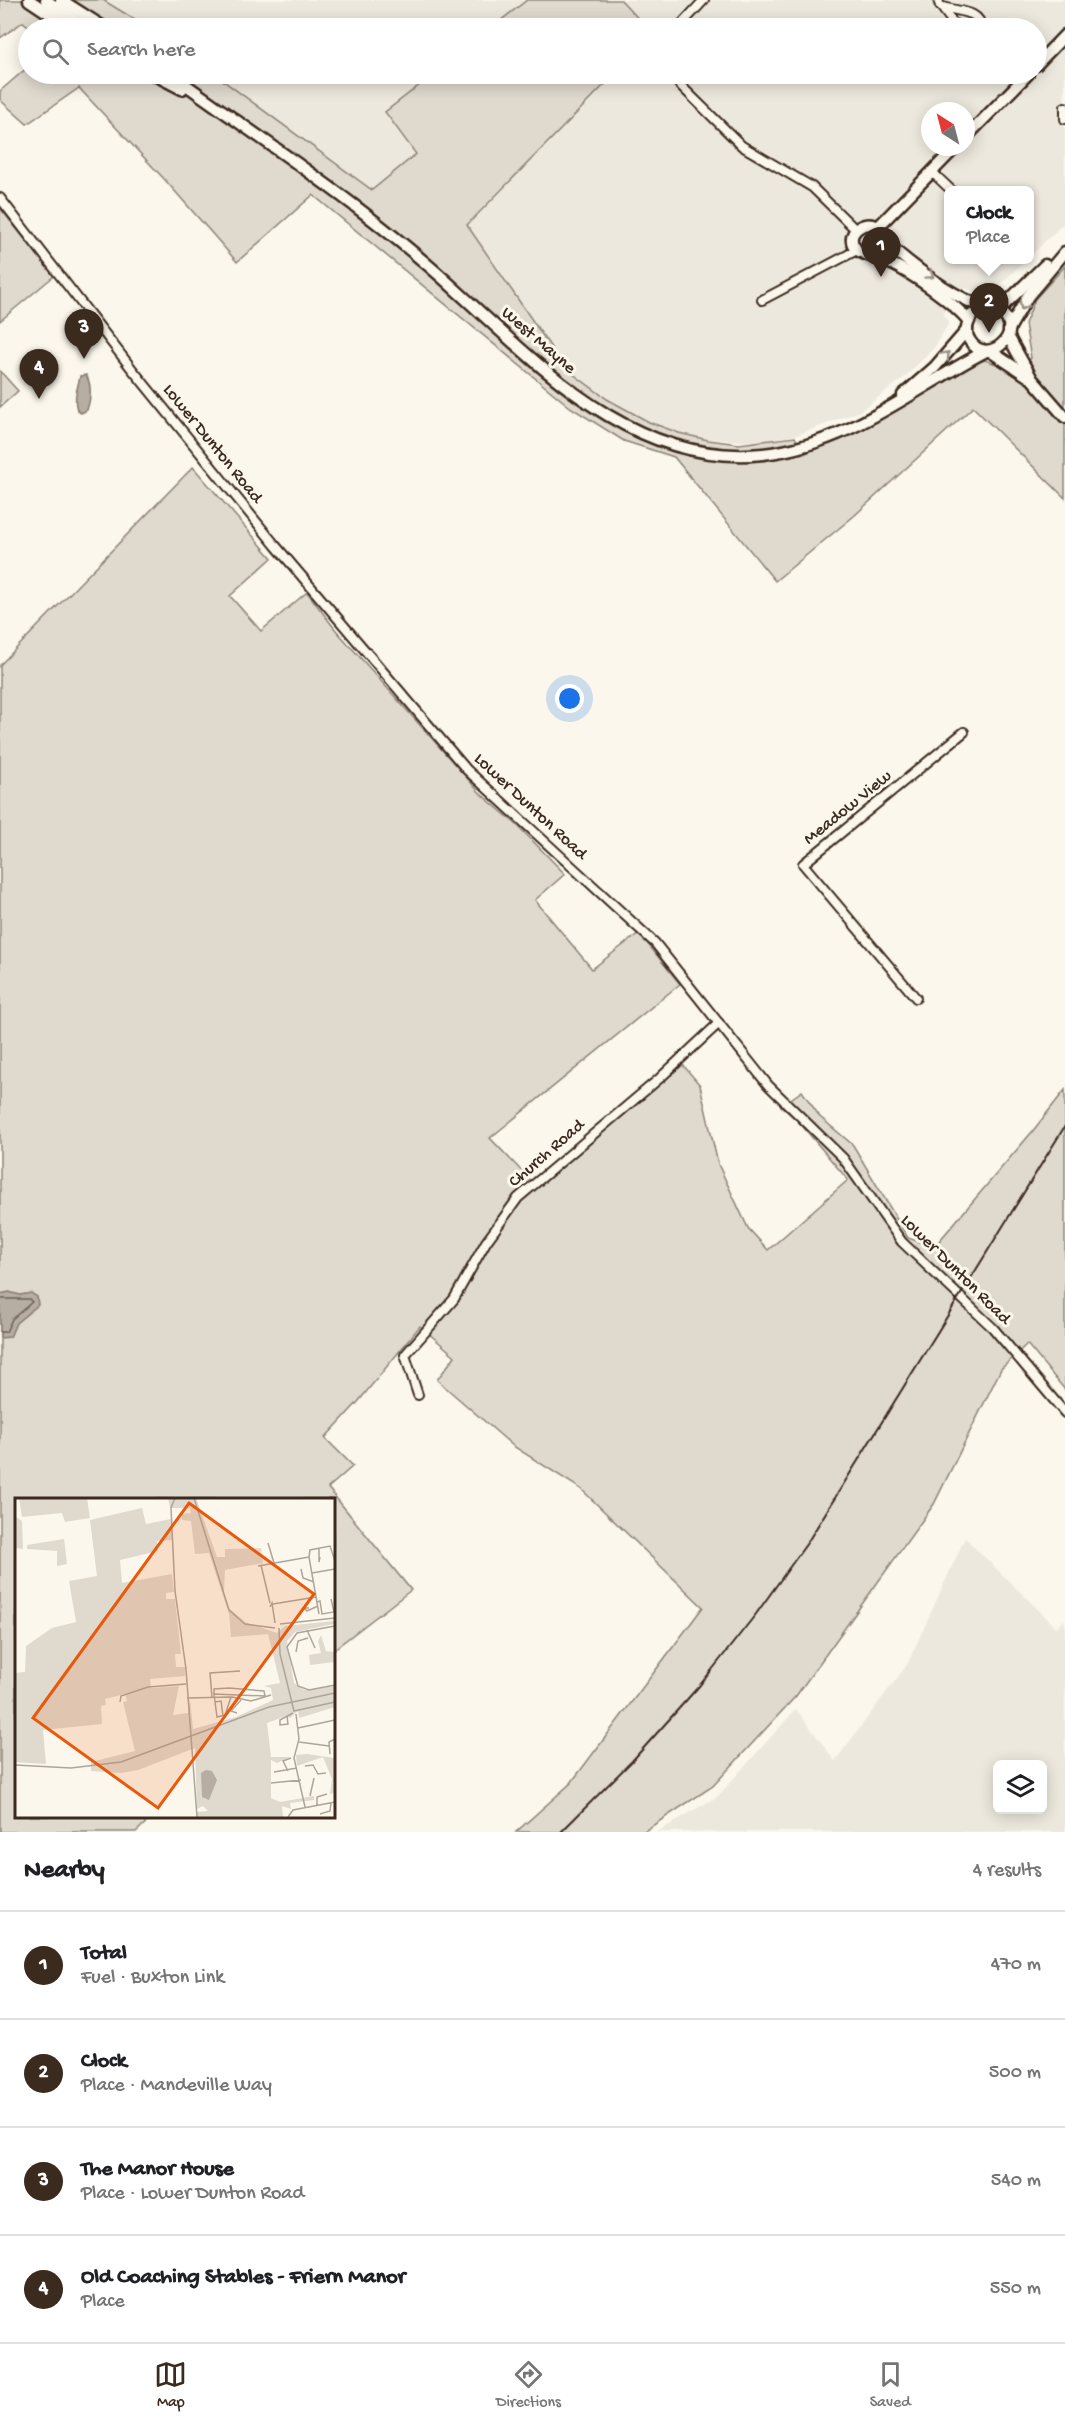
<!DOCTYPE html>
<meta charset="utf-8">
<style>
body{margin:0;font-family:"Gochi Hand",sans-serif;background:#f2f2f2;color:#202124}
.controls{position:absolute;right:18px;bottom:18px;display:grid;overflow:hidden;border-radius:9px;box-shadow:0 3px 15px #0003}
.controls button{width:54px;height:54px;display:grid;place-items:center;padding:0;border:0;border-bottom:2px solid #e0e0e0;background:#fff;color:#202124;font:30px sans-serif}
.compass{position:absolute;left:921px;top:102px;width:54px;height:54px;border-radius:50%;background:#fff;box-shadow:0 3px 15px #0003;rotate:324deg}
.you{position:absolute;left:570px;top:699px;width:21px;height:21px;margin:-15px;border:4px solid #fff;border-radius:50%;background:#1a73e8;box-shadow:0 0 0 9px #1a73e833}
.badge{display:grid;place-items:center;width:39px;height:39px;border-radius:50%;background:#3b2a1e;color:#fff;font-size:20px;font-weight:700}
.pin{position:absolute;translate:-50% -50px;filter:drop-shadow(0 2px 3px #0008)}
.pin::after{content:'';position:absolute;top:32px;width:21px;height:18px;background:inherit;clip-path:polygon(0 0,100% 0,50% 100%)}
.popup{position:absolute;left:944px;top:186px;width:90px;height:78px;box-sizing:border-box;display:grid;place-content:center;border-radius:9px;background:#fff;filter:drop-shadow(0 2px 4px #0005);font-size:20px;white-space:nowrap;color:#757577}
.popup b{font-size:22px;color:#202124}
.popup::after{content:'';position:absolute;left:50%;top:100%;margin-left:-12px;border:12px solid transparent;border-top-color:#fff}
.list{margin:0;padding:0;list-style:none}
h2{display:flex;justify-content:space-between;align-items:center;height:78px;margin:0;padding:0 24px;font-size:26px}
h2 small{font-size:20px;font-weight:400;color:#757577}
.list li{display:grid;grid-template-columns:39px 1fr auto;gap:18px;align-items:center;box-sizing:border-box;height:108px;padding:0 24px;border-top:2px solid #e0e0e0}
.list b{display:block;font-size:22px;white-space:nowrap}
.list p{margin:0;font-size:20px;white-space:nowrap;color:#757577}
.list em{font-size:20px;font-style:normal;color:#757577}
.icon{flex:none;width:33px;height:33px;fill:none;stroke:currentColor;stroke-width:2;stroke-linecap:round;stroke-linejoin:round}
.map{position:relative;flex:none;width:1065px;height:1832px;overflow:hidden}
.search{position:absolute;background:#fff;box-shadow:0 3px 15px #0003;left:18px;right:18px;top:18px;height:66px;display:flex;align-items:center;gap:15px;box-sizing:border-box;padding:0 21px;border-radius:33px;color:#757577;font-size:22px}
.sheet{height:510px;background:#fff}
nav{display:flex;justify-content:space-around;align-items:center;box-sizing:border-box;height:84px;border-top:2px solid #e0e0e0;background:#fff;font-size:16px;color:#757577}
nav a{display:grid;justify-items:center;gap:3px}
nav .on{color:#3b2a1e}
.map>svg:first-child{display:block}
.built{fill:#ede8dd;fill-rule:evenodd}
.green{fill:#dfd9ce;stroke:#8d8276;stroke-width:1.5}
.water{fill:#b6aea2;stroke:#85796d;stroke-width:1.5}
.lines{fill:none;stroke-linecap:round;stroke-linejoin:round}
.shore{stroke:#6c5f53;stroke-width:1.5}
.street-casing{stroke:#3b2a1e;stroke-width:12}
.secondary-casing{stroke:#3b2a1e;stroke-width:15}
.street{stroke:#fbf7ec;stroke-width:8}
.secondary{stroke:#fbf7ec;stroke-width:10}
.rail{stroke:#3b2a1e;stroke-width:2}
.oneway{stroke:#9b9085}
.labels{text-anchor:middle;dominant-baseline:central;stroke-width:6;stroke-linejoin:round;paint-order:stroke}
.street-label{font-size:18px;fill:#3b2a1e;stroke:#fbf7ec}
.inset-road{fill:none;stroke:#aea59a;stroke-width:1.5}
.view{fill:#e8590c;fill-opacity:0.15;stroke:#e8590c;stroke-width:3}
.inset-edge{fill:none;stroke:#3b2a1e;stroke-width:3}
</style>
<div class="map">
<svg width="1065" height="1832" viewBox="0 0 1065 1832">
<rect width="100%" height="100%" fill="#fbf7ec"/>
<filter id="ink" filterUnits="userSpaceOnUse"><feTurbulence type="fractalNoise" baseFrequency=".0167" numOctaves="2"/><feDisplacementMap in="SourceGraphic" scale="12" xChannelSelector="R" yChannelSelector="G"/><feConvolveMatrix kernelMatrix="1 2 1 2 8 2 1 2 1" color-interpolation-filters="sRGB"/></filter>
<g filter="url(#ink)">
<g class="built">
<polygon points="103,0 527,0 491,28 149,28"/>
<path d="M 621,0 L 1065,0 L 1065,222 L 1030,256 L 1030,190 L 948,190 L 948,260 L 1026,260 L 989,295 L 964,288 L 943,314 L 948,320 L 948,324 L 934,348 L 904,378 L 860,411 L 797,435 L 756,442 L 703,439 L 673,431 L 649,422 L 607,399 L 565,368 L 467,225 L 585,101 L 613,74 L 1036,74 L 1036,28 L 647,28 ZM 930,111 L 966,111 L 966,147 L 930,147 Z"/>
<polygon points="214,74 434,74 385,112 416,154 372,191"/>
<path d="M 965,1538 L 1056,1627 L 1065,1620 L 1065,1832 L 657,1832 L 718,1796 L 796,1709 L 835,1761 L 907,1665 ZM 1042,1764 L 1042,1810 L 998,1810 L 998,1764 Z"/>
</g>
<g class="green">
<polygon points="0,0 103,0 149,28 31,28 23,22 0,38"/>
<polygon points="527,0 621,0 647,28 491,28"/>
<polygon points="28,67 28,74 214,74 372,190 416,154 385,112 434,74 615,74 467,225 565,368 607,399 649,422 679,433 708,440 739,444 795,437 804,454 899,409 966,366 985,360 1018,372 1031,358 1025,324 1035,299 1065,266 1065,498 973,407 854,516 775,581 674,457 624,441 570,407 313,195 237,262 166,181 79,88 27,124 0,100 0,91"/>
<polygon points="0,208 54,276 0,321"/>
<polygon points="0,371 18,391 0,407"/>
<polygon points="193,467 272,558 230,596 261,631 307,592 335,629 481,794 517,825 565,874 535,900 592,969 639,933 680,984 490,1138 536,1186 683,1065 700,1085 718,1164 748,1228 768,1250 848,1180 798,1121 781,1106 802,1091 820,1117 853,1145 908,1238 934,1247 1032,1132 1065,1090 1065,1390 1027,1344 1001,1369 934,1504 796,1696 713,1786 643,1832 516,1832 571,1783 703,1607 581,1489 513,1446 437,1380 455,1356 420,1326 358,1402 325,1438 353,1466 328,1488 411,1590 333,1650 333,1499 16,1499 16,1816 153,1816 136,1832 0,1832 0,665"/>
</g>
<g class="water">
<path d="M 86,375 C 92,385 91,399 87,410 L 81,413 L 77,410 C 73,397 78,388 80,376 Z"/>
<polygon points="9,1292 20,1295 31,1293 37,1297 38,1305 16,1323 10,1337 0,1338 0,1294"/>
</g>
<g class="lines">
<polyline class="shore" points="0,1299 29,1299 32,1302 12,1319 6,1332 0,1332"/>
<g class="street-casing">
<g id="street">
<path d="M 938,0 L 940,6 C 954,12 981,9 981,28"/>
<polyline points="942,8 957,28"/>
<polyline points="678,28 704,0"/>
<polyline points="669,74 742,146 812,187 855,229"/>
<polyline points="1065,107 1065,119"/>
<polyline points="932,172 951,190"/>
<polyline points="0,198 132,369 276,546 467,770 655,943 768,1085 843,1158 902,1242 993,1328 1065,1413"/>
<polyline points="762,300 857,250"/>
<polyline points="916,998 803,864 964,732"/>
<polyline points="418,1395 405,1355 454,1299 486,1242 518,1198 660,1078 719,1023"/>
</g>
</g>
<g class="secondary-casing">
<g id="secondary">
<polyline points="29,0 71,28"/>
<polyline points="46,0 86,28"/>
<polyline points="61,0 105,28"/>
<polyline points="1036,65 1065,35"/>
<polyline points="153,74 182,89"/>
<path d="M 171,74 C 235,121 301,164 364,213 C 396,238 427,263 457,291 C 544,370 635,467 763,454 C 849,445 913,389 986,351"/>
<polyline points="966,137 1028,74"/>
<polyline points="878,227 956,147"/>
<path d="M 883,240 C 910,264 949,295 983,307 C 989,310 995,308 1001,313 C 1027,332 987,368 970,341 C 964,332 967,323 972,315 L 985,308"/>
<path d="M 871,254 L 881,246 L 883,236 L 878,227 C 863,218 843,235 856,249 C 860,254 882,259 890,263 C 913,274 952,301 969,321"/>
<polyline points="998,311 1045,265"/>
<polyline points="1009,329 1028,296 1065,252"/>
<polyline points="1008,336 1032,379 1065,417"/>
<polyline points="990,351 1029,377"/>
<polyline points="903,395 935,367 967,330"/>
</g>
</g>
<use href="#street" class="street"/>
<use href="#secondary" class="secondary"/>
<polyline class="rail" points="561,1832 632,1761 700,1685 756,1614 807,1543 1065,1126"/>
</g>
<defs><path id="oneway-chevron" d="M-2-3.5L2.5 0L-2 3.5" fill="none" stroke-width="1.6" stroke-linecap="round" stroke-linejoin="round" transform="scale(1.5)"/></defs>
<g class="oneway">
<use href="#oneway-chevron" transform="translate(930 275) rotate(34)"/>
<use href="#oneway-chevron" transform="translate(1023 306) rotate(119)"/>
<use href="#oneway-chevron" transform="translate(946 355) rotate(-47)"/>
</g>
</g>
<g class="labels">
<g class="street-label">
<text transform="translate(538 341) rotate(41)">West Mayne</text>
<text transform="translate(212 444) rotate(51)">Lower Dunton Road</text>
<text transform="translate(530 807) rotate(43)">Lower Dunton Road</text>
<text transform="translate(848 808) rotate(-39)">Meadow View</text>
<text transform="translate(547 1154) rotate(-41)">Church Road</text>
<text transform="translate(955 1270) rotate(45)">Lower Dunton Road</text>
</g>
</g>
<g transform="translate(15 1498)">
<rect width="320" height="320" fill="#fbf7ec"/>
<path d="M 4,0 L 72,0 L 75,20 L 50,24 L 47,15 L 7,19 ZM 153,0 L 181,0 L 202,59 L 210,59 L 210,51 L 246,50 L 248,65 L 210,72 L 209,96 L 214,110 L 230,124 L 262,135 L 270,128 L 319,123 L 319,126 L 280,134 L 272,143 L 279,185 L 289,192 L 319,188 L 320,209 L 284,220 L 283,213 L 275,220 L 271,218 L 252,225 L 256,259 L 275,259 L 262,265 L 256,262 L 256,300 L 265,304 L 299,298 L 299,302 L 275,305 L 276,311 L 267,308 L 268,319 L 182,319 L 181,314 L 193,313 L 188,308 L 182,311 L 180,250 L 123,272 L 106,275 L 76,273 L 76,264 L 120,253 L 108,204 L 112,203 L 110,196 L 90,201 L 91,207 L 86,208 L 87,226 L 28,232 L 31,266 L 0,264 L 0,175 L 10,174 L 11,148 L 37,130 L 61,124 L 54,83 L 82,78 L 75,22 L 127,10 L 131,26 L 156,21 L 157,42 L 142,43 L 143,53 L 105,62 L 107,85 L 157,76 L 159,94 L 151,95 L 151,101 L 160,101 L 166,156 L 160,156 L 161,169 L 170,169 L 170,178 L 135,181 L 136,190 L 164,188 L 158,217 L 173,215 L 175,201 L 178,231 L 221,219 L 258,202 L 256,190 L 249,188 L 265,185 L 253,136 L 216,139 L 214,116 L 194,55 L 180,56 L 176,23 L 167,22 L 166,16 L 176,15 L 175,10 L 155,10 ZM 0,12 L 1,19 L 7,23 L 8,51 L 0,50 ZM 49,41 L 52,66 L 42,68 L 42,53 L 12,51 L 12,47 ZM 306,137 L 311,153 L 319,154 L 319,164 L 295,167 L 294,157 L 306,155 L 303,143 ZM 292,256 L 319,260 L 319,295 L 315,296 L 317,281 L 308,259 L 282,268 L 281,257 Z" fill="#dfd9ce"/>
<path d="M 191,272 L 197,273 L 202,282 L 194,302 L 187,299 L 186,275 Z" fill="#b6aea2"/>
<path class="inset-road" d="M 160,0 L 156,10 L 160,93 L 171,171 L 182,319M 179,0 L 214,112 L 230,126 L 260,130M 253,45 L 259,65M 304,50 L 304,64 L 305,59M 294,59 L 304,116M 294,59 L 295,52 L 315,48 L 320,63M 246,67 L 255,105M 243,68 L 294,59M 286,71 L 288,80 L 299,84M 297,75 L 320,71M 302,104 L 305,103 L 307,116 L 319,114 L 316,101M 258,106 L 301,99M 255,109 L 257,105 L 260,125M 294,110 L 289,110 L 292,113 L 303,108M 265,126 L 320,120M 320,128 L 282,135 L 272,149 L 283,188 L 294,192 L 320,187M 264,130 L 265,156 L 279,213 L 320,204M 292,132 L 300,150M 281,154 L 283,143 L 293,140M 199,196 L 199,191 L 214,190 L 249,193 L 250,198M 216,199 L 210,217 L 202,219 L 199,196 L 250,198M 172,200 L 217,199 L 236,203 L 256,197M 197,200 L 195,175 L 225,173M 105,204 L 106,198 L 133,189 L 171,186M 200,204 L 206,203 L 208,218M 222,215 L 216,213 L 226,202M 281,216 L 284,241 L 279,260 L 290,309M 272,218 L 273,226 L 265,227 L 265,222 L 278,215M 283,230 L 320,222M 284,244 L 314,248M 315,256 L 314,244 L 320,241M 0,267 L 56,270 L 106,264 L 254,209 L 320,195M 290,268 L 298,267 L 303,276 L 311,275M 273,273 L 268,263 L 276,260M 259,274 L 282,270M 256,285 L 286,282M 295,298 L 299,280M 302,307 L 302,299 L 312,296M 305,316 L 315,313 L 316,305M 273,319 L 278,312 L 320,304"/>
<path class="view" d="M 174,5 L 299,96 L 143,310 L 18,220 Z"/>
<rect width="320" height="320" class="inset-edge"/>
</g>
</svg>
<div class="controls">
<button><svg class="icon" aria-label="layers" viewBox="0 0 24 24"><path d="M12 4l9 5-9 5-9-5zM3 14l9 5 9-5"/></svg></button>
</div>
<svg class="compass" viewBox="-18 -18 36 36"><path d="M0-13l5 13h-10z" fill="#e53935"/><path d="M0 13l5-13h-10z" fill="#757577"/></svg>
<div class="you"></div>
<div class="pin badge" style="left:881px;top:277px">1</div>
<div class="pin badge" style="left:989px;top:333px">2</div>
<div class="popup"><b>Clock</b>Place</div>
<div class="pin badge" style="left:84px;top:359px">3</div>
<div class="pin badge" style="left:39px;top:399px">4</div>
<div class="search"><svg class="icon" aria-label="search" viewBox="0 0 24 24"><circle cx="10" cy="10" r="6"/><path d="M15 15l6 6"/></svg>Search here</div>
</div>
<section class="sheet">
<h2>Nearby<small>4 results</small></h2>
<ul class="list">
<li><span class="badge">1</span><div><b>Total</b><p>Fuel · Buxton Link</p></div><em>470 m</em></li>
<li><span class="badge">2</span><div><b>Clock</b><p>Place · Mandeville Way</p></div><em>500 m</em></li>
<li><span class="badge">3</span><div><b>The Manor House</b><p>Place · Lower Dunton Road</p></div><em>540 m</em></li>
<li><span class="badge">4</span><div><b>Old Coaching Stables - Friern Manor</b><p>Place</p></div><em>550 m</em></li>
</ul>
</section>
<nav>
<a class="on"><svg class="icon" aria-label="map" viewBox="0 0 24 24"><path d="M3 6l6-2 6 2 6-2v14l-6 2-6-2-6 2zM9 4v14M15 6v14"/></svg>Map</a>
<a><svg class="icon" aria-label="directions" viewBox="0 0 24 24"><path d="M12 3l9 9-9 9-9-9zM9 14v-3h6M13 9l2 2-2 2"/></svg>Directions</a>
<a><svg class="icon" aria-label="saved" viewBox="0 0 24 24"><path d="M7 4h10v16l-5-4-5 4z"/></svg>Saved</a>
</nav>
